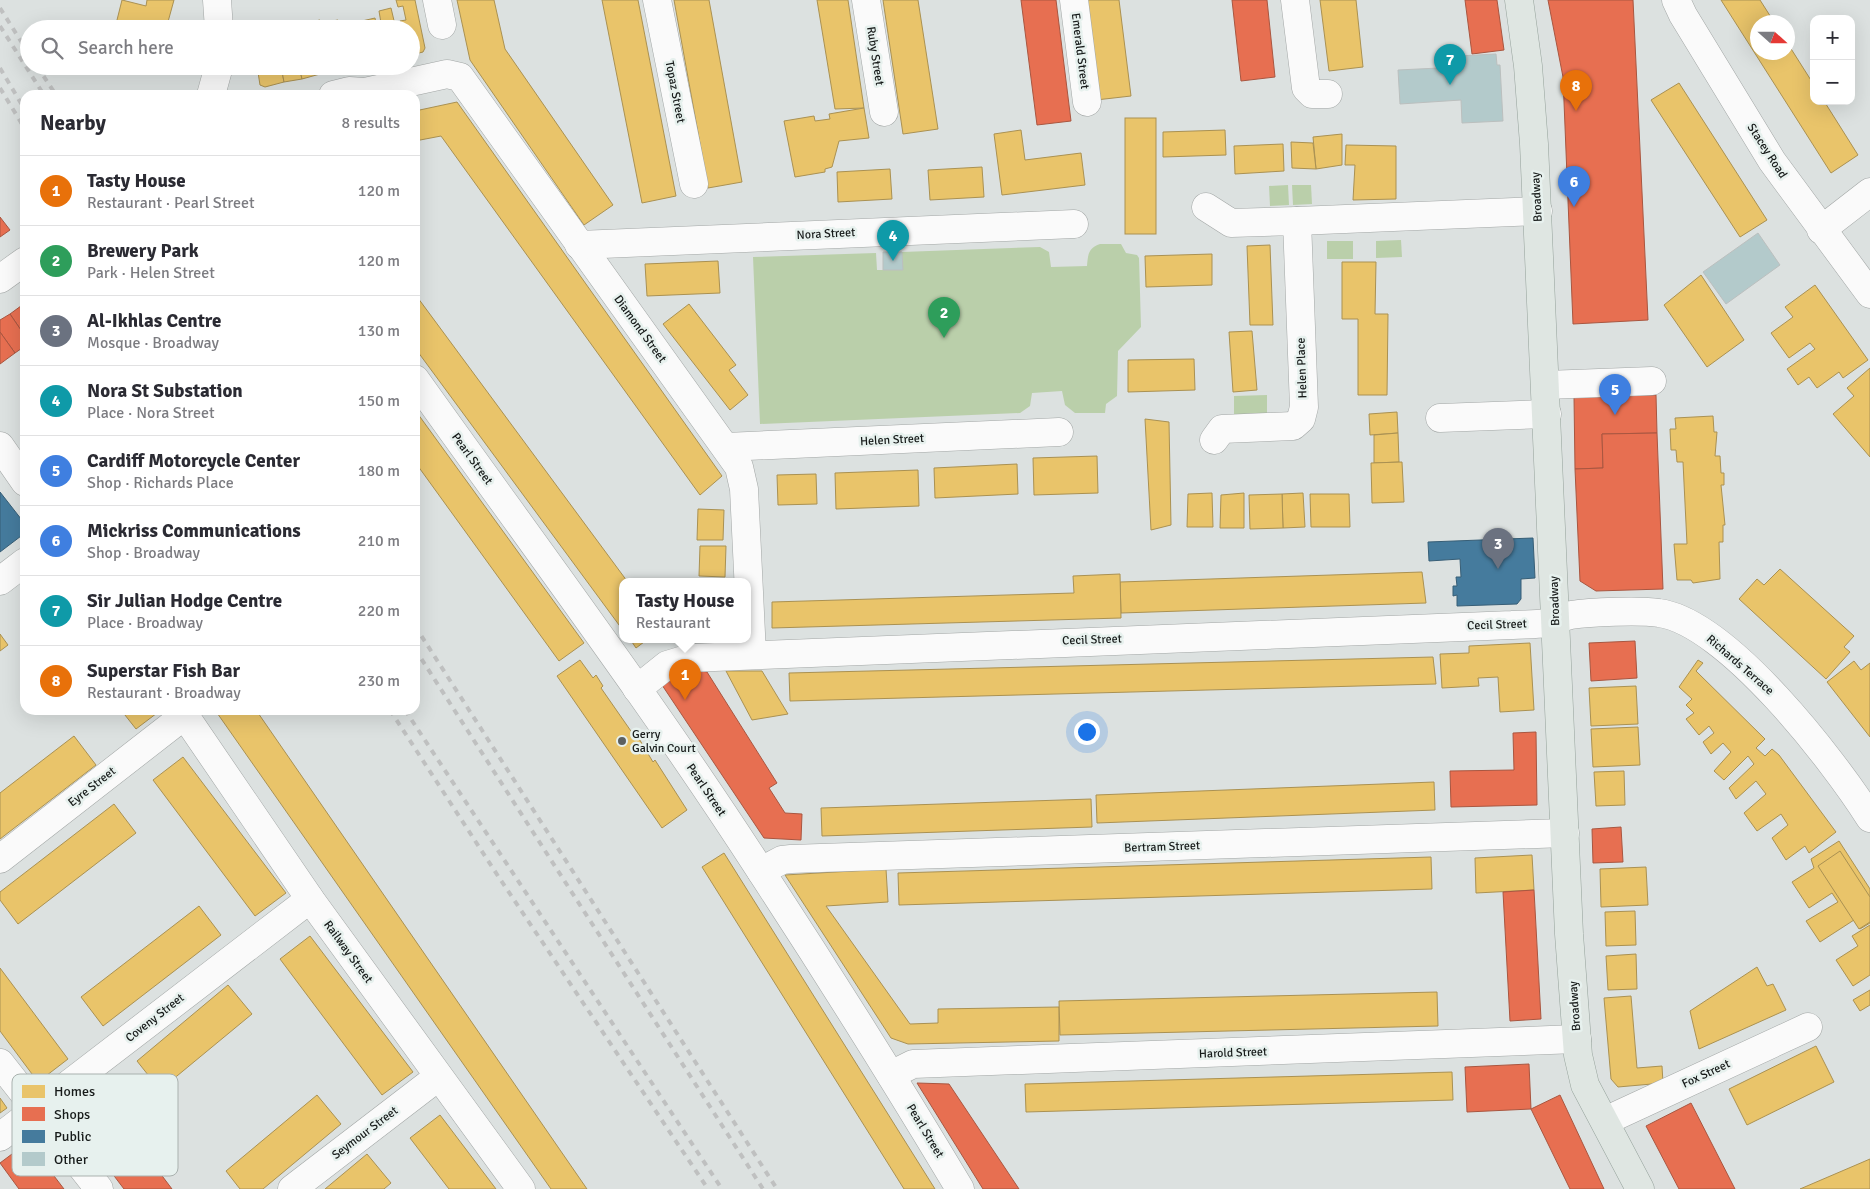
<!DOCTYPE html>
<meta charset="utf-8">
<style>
body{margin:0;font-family:Signika,sans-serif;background:#f2f2f3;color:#2b2b33}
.controls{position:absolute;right:15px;top:15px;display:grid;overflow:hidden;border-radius:10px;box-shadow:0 5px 20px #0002}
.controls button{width:45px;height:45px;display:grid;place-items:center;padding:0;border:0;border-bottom:1px solid #e1e1e2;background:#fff;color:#2b2b33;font:25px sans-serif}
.compass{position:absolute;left:1750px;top:15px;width:45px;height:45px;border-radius:50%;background:#fff;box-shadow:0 5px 20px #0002;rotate:111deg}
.you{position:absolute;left:1086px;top:731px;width:18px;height:18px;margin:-12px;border:4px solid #fff;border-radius:50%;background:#1a73e8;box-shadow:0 0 0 8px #1a73e833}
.badge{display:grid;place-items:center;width:32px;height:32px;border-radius:50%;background:#d93025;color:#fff;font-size:16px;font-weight:700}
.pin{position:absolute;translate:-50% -41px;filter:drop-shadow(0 1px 2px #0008)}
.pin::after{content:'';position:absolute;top:26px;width:18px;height:15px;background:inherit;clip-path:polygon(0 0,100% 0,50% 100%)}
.popup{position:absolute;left:619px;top:578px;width:132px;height:65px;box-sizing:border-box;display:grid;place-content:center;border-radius:10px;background:#fff;filter:drop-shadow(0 1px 4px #0005);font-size:16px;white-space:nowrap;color:#7c7c81}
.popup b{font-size:19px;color:#2b2b33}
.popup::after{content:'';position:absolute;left:50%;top:100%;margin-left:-10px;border:10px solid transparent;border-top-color:#fff}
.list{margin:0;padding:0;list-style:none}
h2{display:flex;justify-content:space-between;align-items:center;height:65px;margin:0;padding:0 20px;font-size:21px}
h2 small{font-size:16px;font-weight:400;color:#7c7c81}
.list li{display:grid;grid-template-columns:32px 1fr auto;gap:15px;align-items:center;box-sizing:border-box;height:70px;padding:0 20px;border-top:1px solid #e1e1e2}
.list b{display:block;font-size:19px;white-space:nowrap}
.list p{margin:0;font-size:16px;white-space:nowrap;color:#7c7c81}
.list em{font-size:16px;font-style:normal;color:#7c7c81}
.icon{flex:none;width:28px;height:28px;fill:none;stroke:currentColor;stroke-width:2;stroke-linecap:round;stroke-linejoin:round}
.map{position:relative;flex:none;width:1870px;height:1189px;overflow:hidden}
.search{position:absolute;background:#fff;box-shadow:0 5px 20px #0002;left:20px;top:20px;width:400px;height:55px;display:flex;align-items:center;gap:12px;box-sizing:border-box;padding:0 18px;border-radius:28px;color:#7c7c81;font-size:19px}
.panel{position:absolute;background:#fff;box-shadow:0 5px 20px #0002;left:20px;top:90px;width:400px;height:625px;border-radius:15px}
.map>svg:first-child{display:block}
.green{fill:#bacfaa}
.homes{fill:#e9c46a;stroke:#aa9152}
.shops{fill:#e76f51;stroke:#a95640}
.public{fill:#457b9d;stroke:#375e76}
.building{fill:#b3cacb;stroke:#bbbfbe}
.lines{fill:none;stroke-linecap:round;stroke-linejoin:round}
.minor-casing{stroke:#a2a6a5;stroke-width:29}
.major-casing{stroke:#94a19a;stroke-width:29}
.minor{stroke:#fafafa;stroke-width:28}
.major{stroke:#dfe6e2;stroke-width:28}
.rail{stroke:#bfc0c0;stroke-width:4;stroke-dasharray:6 6;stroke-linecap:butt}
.poi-dot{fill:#5c605f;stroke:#e7f1ee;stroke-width:2}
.labels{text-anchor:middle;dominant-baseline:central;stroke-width:5;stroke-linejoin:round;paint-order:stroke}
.street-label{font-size:12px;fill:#171b1a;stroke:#e7f1ee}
.poi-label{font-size:12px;fill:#171b1a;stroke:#e7f1ee;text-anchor:start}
.key{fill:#e7f1ee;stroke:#a9b1ae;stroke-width:1}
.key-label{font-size:14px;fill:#171b1a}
</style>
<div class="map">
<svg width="1870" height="1189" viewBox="0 0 1870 1189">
<rect width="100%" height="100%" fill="#dce1e0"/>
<g class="green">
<polygon points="1288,185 1289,205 1270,206 1269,186"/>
<polygon points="1292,185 1311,185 1312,204 1293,205"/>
<polygon points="1401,240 1402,257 1376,258 1376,241"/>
<rect x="1327" y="241" width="26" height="18"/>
<path d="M 1100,244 L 1121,244 L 1126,253 L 1137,255 L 1139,258 L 1141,327 L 1118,351 L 1117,396 L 1106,404 L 1105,413 L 1075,413 L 1065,405 L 1062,391 L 1032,393 L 1030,406 L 1020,413 L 760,424 L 753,257 L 876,253 L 877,270 L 902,270 L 902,252 L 1040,247 L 1049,252 L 1051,267 L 1087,266 C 1088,255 1088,248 1100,244 Z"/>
<polygon points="1267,395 1267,414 1234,416 1234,396"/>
</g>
<g class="homes">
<polygon points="122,0 146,6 147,0 174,0 166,29 133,29 116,24"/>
<polygon points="396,0 415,0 425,48 423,52 411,55 411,29 401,29 400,21 406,20 403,6 398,7"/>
<polygon points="457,0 494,0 505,49 613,205 584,225 470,60"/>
<polygon points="602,0 638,0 676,196 642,203"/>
<polygon points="674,0 709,0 742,182 708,188"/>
<polygon points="817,0 848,0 864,108 835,109"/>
<polygon points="883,0 918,0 938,129 903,134"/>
<polygon points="1086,0 1119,0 1131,96 1096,100"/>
<polygon points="1320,0 1356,0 1363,67 1329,71"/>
<polygon points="1721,0 1760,0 1774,22 1758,22 1758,52 1788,52 1788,44 1814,85 1814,101 1824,101 1858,155 1831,173"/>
<polygon points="391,8 396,29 382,29 379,11"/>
<polygon points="375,18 377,29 364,29 362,21"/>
<polygon points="320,20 321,29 311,29 310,22"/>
<polygon points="338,20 339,29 329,29 327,22"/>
<polygon points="357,21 359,29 346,29 345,24"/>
<polygon points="304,24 305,29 292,29 291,26"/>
<polygon points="257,66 281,66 284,82 265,87 260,85"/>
<polygon points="281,66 299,66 302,79 284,82"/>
<polygon points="299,66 319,66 320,74 302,79"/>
<polygon points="319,66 336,66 337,71 320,74"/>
<polygon points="336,66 354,66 354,68 337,71"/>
<polygon points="1679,83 1767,220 1740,237 1651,100"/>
<polygon points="457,102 722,476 700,495 441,136 415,141 415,111"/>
<polygon points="864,108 869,138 839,141 832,167 825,169 825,172 795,177 784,121 814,116 815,121 830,119 829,114"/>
<rect x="1125" y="118" width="31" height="116"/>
<polygon points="1021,130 1025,160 1081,153 1085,185 1002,195 994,134"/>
<polygon points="1225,130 1226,155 1163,157 1163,132"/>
<polygon points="1342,134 1342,165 1316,169 1313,137"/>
<polygon points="1291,142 1313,143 1316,169 1292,168"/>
<polygon points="1283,144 1284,171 1235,174 1234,146"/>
<polygon points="1346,145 1396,146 1396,199 1353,200 1355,165 1345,165"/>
<polygon points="982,167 984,197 930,200 928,170"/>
<polygon points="890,169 892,199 838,202 837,172"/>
<polygon points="1270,245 1273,325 1250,325 1247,246"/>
<polygon points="1212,254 1212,285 1146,287 1145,256"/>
<polygon points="718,261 720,293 647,296 645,264"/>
<polygon points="1342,262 1376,262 1375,314 1388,314 1387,395 1358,395 1358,319 1342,319"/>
<polygon points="1701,275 1744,340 1707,367 1664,305"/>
<polygon points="1815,285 1868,360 1843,378 1839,372 1817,388 1809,377 1798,385 1787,369 1815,349 1810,343 1789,358 1771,333 1793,317 1785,307"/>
<polygon points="415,294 627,581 622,581 622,629 415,348"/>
<polygon points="689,304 736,365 729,370 748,395 730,410 663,324"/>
<polygon points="1252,331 1257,390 1233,392 1229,332"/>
<polygon points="1194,359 1195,390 1128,392 1128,360"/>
<polygon points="1870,368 1870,457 1833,414 1854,396 1847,388"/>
<polygon points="415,410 584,643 559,661 415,462"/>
<polygon points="1397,412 1398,433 1370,435 1369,414"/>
<polygon points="1713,416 1714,432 1717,432 1715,456 1720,456 1721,473 1724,473 1724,485 1721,485 1725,525 1723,525 1723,542 1719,542 1720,579 1693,583 1691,580 1677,580 1674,544 1687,544 1683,462 1677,462 1676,450 1671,450 1670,429 1676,429 1675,418"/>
<polygon points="1145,419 1169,422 1171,525 1151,530"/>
<polygon points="1398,433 1399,462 1374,463 1374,435"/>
<polygon points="1097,456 1098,493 1034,495 1033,458"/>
<polygon points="1402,462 1404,502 1372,503 1371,463"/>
<polygon points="1017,464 1018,494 935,498 934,468"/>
<polygon points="918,470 919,506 836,509 835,473"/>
<polygon points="816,474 817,504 778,505 777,475"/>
<polygon points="1212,493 1213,527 1187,527 1188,494"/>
<polygon points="1244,493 1244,528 1220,528 1221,495"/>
<polygon points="1303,493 1305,527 1283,528 1282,494"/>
<polygon points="1282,494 1283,528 1250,529 1249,495"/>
<polygon points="1310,494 1349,494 1350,527 1311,527"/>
<polygon points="698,509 724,510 723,540 697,540"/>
<polygon points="700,546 726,546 725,577 699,576"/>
<polygon points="1780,569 1854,636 1844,647 1850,652 1826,679 1739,599 1757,579 1764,585"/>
<polygon points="1422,572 1426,603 1121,613 1120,582"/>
<polygon points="1120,574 1121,618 772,628 772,602 1074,593 1073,576"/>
<polygon points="0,634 8,645 0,651"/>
<polygon points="630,639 648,639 636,648"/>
<polygon points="1530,643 1534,710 1500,712 1498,677 1478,678 1479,686 1442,688 1440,654 1469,653 1469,646"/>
<polygon points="1433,657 1436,684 790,701 789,673"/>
<polygon points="580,660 593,678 596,675 603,686 601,688 633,734 635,732 653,762 655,760 687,810 662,828 557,676"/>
<polygon points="1698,660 1703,663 1696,671 1765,739 1756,748 1765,756 1772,749 1779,755 1836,832 1809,853 1805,846 1786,860 1772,838 1788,825 1781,814 1757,831 1744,813 1766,794 1756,781 1736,799 1729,788 1754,764 1748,756 1724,780 1714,771 1731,752 1723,743 1711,754 1703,742 1714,733 1709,726 1699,735 1686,719 1694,713 1686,705 1692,699 1679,687"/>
<polygon points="1854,661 1861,670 1870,663 1870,737 1827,682"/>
<polygon points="726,671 762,671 788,714 752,720"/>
<polygon points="1636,686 1638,724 1591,726 1589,688"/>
<polygon points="121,710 161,710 136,729"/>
<polygon points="215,710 256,710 587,1189 551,1189"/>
<polygon points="1638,727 1640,765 1593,767 1591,729"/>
<polygon points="74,736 96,765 0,839 0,793"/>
<polygon points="183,757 286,893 255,916 153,780"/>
<polygon points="1624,771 1625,805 1596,806 1594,772"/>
<polygon points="1434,782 1435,810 1097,823 1096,795"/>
<polygon points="1091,799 1092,827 822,836 821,808"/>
<polygon points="114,804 136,833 18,924 0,900 0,892"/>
<polygon points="1839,841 1870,889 1870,923 1860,929 1854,920 1820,942 1806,921 1838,902 1832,893 1809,908 1792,882 1814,868 1811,859"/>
<polygon points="1840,851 1870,897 1870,922 1859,929 1818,866"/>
<polygon points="724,853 935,1189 904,1189 702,867"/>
<polygon points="1532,855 1534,890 1476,893 1475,858"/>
<polygon points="1431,857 1432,889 899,905 898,873"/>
<polygon points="1646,867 1648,905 1601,907 1600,869"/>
<polygon points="886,869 888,902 826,906 910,1024 938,1023 938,1009 1059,1007 1059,1041 908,1044 891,1038 785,875"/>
<polygon points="199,906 221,935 103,1026 81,997"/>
<polygon points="1635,911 1636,945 1606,946 1605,912"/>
<polygon points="1870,925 1870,975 1853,986 1836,960 1858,946 1852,936"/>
<polygon points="310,936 413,1072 382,1095 280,959"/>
<polygon points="1636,954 1637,989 1608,990 1606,956"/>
<polygon points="1757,967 1767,986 1773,984 1786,1010 1699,1049 1690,1011"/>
<polygon points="0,968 68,1059 38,1082 0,1031"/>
<polygon points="228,985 252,1014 160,1090 137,1061"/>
<polygon points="1870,990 1870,1005 1860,1011 1853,1000"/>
<polygon points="1437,992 1438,1026 1060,1035 1059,1001"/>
<polygon points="1631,996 1637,1068 1662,1066 1663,1083 1618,1087 1611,1079 1604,998"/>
<polygon points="1816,1046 1834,1082 1747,1125 1729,1089"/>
<polygon points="1452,1072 1453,1100 1026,1112 1025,1084"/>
<polygon points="317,1095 341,1124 263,1189 240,1189 226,1171"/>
<polygon points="0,1098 7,1108 0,1113"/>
<polygon points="440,1115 496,1189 449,1189 410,1138"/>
<polygon points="367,1154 391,1183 384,1189 325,1189"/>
<polygon points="1870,1159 1870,1189 1800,1189"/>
</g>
<g class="shops">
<polygon points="1021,0 1056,0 1071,121 1037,125"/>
<polygon points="1232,0 1267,0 1275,77 1241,81"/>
<polygon points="1465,0 1497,0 1504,50 1472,54"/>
<polygon points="1548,0 1633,0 1648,320 1573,324 1563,77"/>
<polygon points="0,217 10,230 0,237"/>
<polygon points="25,303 25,336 10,314"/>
<polygon points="10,314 25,336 25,346 15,353 0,332 0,320"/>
<polygon points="0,332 15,353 0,364"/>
<polygon points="1656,395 1657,433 1602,434 1603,468 1575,469 1574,397"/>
<polygon points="1657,433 1663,589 1596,591 1580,581 1575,469 1603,468 1602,434"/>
<polygon points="1635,641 1637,678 1591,681 1589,643"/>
<polygon points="686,669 707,672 777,783 769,788 785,813 802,814 801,840 764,838 662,685"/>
<polygon points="1536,732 1537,805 1451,807 1450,771 1514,770 1513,733"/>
<polygon points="1621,827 1623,862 1593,863 1592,829"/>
<polygon points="1534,890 1541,1019 1510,1021 1503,892"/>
<polygon points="1529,1064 1531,1109 1467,1112 1465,1067"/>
<polygon points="917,1083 949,1084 1019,1189 983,1189"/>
<polygon points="1560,1095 1604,1189 1570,1189 1531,1109"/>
<polygon points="104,1099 172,1189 124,1189 74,1123"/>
<polygon points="1691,1103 1735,1189 1679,1189 1646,1126"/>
<polygon points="28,1142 64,1189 19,1189 0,1163"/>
</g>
<g class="public">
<polygon points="0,492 25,524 25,533 0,552"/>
<polygon points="1533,538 1535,578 1521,579 1521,599 1517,604 1457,606 1457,595 1453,596 1453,586 1457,586 1456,577 1461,577 1460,559 1429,561 1428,542"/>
</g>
<g class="building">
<polygon points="1496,54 1497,65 1500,65 1503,121 1462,123 1461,100 1400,104 1398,70 1459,67 1458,56"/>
<polygon points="1758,233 1780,265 1726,304 1703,272"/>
<polygon points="883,252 902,252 903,270 883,270"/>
</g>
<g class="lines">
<g class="minor-casing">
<g id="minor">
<polyline points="217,0 219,29"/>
<polyline points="437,0 442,25"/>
<polyline points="657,0 694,184"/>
<polyline points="866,0 884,112"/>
<polyline points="1074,0 1087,102"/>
<polyline points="1295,0 1306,88 1312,94 1328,94"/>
<polyline points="1676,0 1683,15 1772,161 1870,294"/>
<polyline points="211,95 219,66"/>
<polyline points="333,95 349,91 365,92 447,74 460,77 739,467 744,489 752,654"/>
<polyline points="1206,207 1231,223 1297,221 1304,407 1301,419 1293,426 1222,429 1214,440"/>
<polyline points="1297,221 1538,211"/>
<polyline points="1821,230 1870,192"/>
<polyline points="579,245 1074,224"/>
<polyline points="0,279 25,261"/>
<path d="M 415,379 C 532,543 653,704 762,873 C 830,977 896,1082 960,1189"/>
<polyline points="1546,385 1652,381"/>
<polyline points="1440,418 1547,414"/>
<polyline points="0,446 25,482"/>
<polyline points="726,447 1059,432"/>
<polyline points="0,581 25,562"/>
<path d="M 637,689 L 667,665 L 690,658 L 1512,625 C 1523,624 1535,625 1546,623 C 1554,621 1563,617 1571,615 C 1590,612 1640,610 1659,613 C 1727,622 1834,761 1870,818"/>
<polyline points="181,710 310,899 521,1189"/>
<polyline points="0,859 185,715"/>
<polyline points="761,871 782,860 791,859 1565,833"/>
<polyline points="0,1063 99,1189"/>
<polyline points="891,1075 913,1064 1577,1039"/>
<polyline points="1605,1121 1808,1027"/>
<polyline points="0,1137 310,899"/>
<polyline points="292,1189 438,1077"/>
</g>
</g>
<g class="major-casing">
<polyline id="major" points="1519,0 1528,66 1534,144 1569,934 1578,1055 1585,1085 1640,1189"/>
</g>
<use href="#minor" class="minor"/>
<use href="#major" class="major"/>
<g class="rail">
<polyline points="0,8 29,54"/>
<polyline points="0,26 44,95"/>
<polyline points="37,66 56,95"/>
<polyline points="0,68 25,110"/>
<polyline points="0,88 25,129"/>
<polyline points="415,626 777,1189"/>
<polyline points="415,649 763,1189"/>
<polyline points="390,710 498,876 708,1189"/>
<polyline points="405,710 722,1189"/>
</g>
</g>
<circle class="poi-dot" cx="622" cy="741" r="5"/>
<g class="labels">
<g class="street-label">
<text transform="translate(1080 51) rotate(83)">Emerald Street</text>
<text transform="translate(875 56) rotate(81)">Ruby Street</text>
<text transform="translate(675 92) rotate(79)">Topaz Street</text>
<text transform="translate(1767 151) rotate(57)">Stacey Road</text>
<text transform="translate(1537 197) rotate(-93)">Broadway</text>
<text transform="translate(826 234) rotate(-3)">Nora Street</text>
<text transform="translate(640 329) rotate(54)">Diamond Street</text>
<text transform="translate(1302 368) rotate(-92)">Helen Place</text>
<text transform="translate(892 440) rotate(-3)">Helen Street</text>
<text transform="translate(472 459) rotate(54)">Pearl Street</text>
<text transform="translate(1555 601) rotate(-92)">Broadway</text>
<text transform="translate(1497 625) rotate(-2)">Cecil Street</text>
<text transform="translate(1092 640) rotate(-2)">Cecil Street</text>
<text transform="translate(1740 665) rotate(41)">Richards Terrace</text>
<text transform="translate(92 787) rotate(-38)">Eyre Street</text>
<text transform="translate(706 790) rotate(56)">Pearl Street</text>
<text transform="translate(1162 847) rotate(-2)">Bertram Street</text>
<text transform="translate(348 952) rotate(54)">Railway Street</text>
<text transform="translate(1575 1006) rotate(-94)">Broadway</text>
<text transform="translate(155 1018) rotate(-38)">Coveny Street</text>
<text transform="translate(1233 1053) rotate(-2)">Harold Street</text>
<text transform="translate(1706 1074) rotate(-25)">Fox Street</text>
<text transform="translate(925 1131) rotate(59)">Pearl Street</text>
<text transform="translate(365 1133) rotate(-37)">Seymour Street</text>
</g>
<g class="poi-label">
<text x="632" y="734">Gerry<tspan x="632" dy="14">Galvin Court</tspan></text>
</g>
</g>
<rect x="12" y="1074" width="166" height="102" rx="8" class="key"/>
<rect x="22" y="1085" width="23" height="13" fill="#e9c46a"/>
<rect x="22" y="1107" width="23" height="14" fill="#e76f51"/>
<rect x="22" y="1130" width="23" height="13" fill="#457b9d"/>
<rect x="22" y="1152" width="23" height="14" fill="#b3cacb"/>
<g class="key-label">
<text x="54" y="1096">Homes</text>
<text x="54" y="1119">Shops</text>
<text x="54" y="1141">Public</text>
<text x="54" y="1164">Other</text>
</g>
</svg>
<div class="controls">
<button>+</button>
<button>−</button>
</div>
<svg class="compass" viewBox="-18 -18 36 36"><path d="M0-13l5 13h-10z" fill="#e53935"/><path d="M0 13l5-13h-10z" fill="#7c7c81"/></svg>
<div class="you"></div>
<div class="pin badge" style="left:685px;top:700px;background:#e8710a">1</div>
<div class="popup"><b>Tasty House</b>Restaurant</div>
<div class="pin badge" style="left:944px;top:338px;background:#2e9e5b">2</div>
<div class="pin badge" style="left:1498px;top:569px;background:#6b7280">3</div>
<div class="pin badge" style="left:893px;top:261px;background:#0f9aa8">4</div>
<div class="pin badge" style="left:1615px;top:415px;background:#3f7fe0">5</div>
<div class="pin badge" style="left:1574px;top:207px;background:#3f7fe0">6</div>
<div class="pin badge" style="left:1450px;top:85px;background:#0f9aa8">7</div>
<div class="pin badge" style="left:1576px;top:111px;background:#e8710a">8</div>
<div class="search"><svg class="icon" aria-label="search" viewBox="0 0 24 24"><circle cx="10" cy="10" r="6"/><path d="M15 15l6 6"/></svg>Search here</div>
<section class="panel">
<h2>Nearby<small>8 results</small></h2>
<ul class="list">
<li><span class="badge" style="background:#e8710a">1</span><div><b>Tasty House</b><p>Restaurant · Pearl Street</p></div><em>120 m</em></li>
<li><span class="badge" style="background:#2e9e5b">2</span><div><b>Brewery Park</b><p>Park · Helen Street</p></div><em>120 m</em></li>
<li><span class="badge" style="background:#6b7280">3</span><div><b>Al-Ikhlas Centre</b><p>Mosque · Broadway</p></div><em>130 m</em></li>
<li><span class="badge" style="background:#0f9aa8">4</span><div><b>Nora St Substation</b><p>Place · Nora Street</p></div><em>150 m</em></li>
<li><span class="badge" style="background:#3f7fe0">5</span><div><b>Cardiff Motorcycle Center</b><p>Shop · Richards Place</p></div><em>180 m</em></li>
<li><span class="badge" style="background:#3f7fe0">6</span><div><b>Mickriss Communications</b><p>Shop · Broadway</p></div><em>210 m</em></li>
<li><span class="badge" style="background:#0f9aa8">7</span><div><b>Sir Julian Hodge Centre</b><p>Place · Broadway</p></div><em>220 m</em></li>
<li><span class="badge" style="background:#e8710a">8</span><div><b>Superstar Fish Bar</b><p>Restaurant · Broadway</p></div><em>230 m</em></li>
</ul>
</section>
</div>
